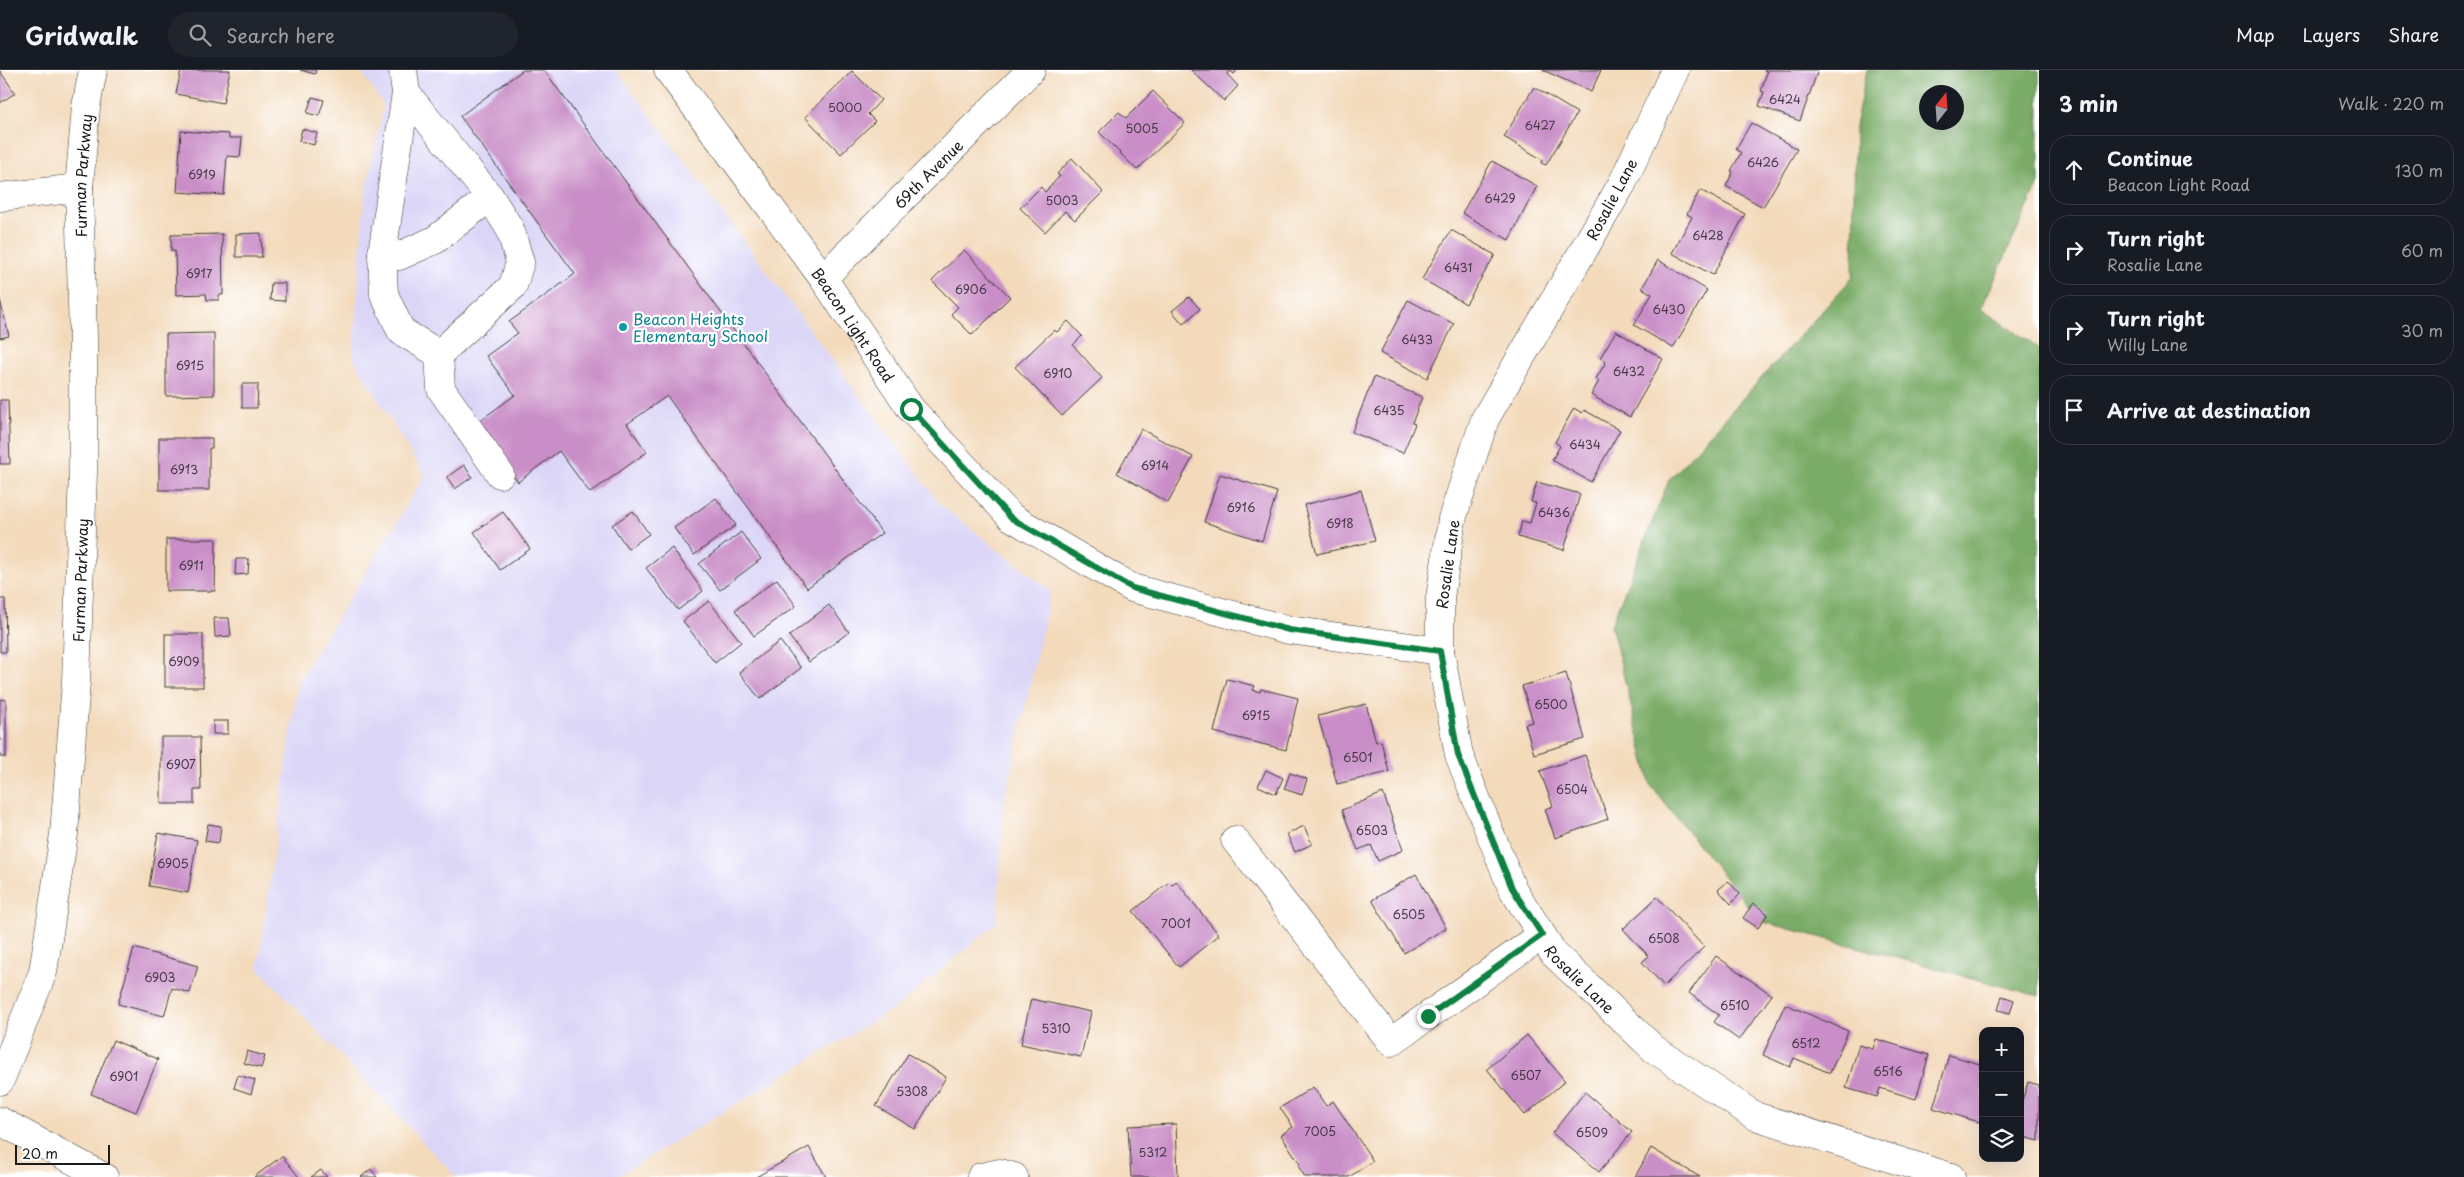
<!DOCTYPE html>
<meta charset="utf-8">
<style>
body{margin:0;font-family:"Playpen Sans",sans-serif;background:#20242c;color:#f1f3f6}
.controls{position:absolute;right:15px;bottom:15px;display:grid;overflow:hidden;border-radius:10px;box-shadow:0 5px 20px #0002}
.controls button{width:45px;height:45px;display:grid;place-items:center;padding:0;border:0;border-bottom:1px solid #363941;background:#171b24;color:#f1f3f6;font:25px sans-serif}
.compass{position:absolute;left:1919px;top:15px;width:45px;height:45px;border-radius:50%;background:#171b24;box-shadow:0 5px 20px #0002;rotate:17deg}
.scale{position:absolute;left:15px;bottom:12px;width:95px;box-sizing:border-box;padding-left:5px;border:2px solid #1c1c1c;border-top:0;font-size:14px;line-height:18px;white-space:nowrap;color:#1c1c1c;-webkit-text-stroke:4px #fff;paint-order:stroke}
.stop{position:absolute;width:15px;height:15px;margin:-11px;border:4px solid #0b8043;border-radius:50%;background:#fff}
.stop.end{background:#0b8043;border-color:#fff;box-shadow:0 1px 5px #0008}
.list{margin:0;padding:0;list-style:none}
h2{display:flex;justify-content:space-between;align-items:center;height:65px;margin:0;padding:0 20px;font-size:21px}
h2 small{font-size:16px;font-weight:400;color:#9ea1a6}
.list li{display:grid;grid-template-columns:32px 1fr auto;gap:15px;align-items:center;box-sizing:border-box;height:70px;margin:0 10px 10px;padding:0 10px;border:1px solid #363941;border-radius:20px}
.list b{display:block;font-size:19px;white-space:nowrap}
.list p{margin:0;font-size:16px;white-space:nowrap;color:#9ea1a6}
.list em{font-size:16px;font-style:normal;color:#9ea1a6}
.icon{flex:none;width:28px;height:28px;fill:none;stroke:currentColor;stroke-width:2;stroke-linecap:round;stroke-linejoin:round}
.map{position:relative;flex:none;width:2039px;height:1107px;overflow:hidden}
header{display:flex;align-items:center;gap:30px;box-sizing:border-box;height:70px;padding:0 25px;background:#171b24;border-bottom:1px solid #363941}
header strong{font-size:24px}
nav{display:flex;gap:28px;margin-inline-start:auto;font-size:18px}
.search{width:350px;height:45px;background:#20242c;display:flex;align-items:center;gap:12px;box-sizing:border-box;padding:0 18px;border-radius:28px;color:#9ea1a6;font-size:19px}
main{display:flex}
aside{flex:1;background:#171b24}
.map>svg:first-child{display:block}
.built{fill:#dbd6f7}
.forest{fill:#7aac68;stroke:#4b6442;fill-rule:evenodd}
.building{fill:#c98ec7}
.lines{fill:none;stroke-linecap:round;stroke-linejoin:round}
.minor-casing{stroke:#3c3834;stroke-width:29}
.minor{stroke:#fff;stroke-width:28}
.route{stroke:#0b8043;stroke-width:6}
.culture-dot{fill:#0f9aa8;stroke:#fff;stroke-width:2}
.labels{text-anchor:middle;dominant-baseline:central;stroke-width:4.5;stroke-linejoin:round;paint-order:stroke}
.number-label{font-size:12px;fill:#473847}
.street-label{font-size:15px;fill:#1c1c1c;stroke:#fff}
.culture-label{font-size:15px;fill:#0d838f;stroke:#fff;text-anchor:start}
</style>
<header>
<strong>Gridwalk</strong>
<div class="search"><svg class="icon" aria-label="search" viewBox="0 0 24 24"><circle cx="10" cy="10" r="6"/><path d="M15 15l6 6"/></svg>Search here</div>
<nav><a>Map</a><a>Layers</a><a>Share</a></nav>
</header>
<main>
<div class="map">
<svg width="2039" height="1107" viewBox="0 0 2039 1107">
<rect width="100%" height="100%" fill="#fff"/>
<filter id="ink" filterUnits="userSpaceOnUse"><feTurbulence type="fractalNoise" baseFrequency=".02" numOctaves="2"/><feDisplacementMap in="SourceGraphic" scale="10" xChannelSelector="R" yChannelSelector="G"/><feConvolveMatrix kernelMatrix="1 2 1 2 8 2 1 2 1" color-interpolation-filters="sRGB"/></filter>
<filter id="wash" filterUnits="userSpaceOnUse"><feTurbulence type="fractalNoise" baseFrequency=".0096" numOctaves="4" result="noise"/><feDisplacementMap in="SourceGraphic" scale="20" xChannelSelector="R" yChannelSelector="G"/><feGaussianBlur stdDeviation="1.12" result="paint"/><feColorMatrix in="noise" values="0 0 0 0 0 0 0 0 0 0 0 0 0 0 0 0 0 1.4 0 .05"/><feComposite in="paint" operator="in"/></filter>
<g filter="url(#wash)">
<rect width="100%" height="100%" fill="#f3dabb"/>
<polygon class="built" points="360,0 616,0 941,435 1051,521 1004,732 997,853 898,936 616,1107 456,1107 258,898 298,612 425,406 353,288 364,130 384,35"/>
<path class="forest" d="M 1867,0 L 2039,0 L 2039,113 L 1981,239 L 2039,278 L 2039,926 L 1760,851 L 1651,716 L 1611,555 L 1669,410 L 1853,207 L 1855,56 ZM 1926,22 L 1956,22 L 1956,52 L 1926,52 Z"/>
<g id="blocks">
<g class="building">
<polygon points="181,0 230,0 223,33 176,24"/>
<polygon points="300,0 316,0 315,4"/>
<polygon points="523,0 544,0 882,463 807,518 667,326 627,354 647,382 590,423 559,381 518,412 475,354 515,325 486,286 518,263 509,252 575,204 460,46"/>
<polygon points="1191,0 1237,0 1234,4 1230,1 1227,4 1238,16 1224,31"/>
<polygon points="1543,0 1601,0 1591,22"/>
<polygon points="1764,0 1818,0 1800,51 1759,36 1764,22 1761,21 1767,2"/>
<polygon points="0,1 15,23 0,33"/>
<polygon points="852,1 881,30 868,44 875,51 841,84 805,47"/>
<polygon points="1534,17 1577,43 1546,95 1541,93 1543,90 1504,67"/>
<polygon points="1153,21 1185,53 1137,100 1099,62 1119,42 1126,48"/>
<polygon points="312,27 324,30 319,46 307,43"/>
<polygon points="1751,53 1797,79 1763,137 1726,116 1733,102 1731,101 1741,83 1736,79"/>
<polygon points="302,59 317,63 314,75 299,71"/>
<polygon points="181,61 229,64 229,68 242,68 240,87 227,86 224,125 177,122"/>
<polygon points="1072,88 1103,122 1075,150 1065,141 1045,162 1020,138 1041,117 1045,122 1060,106 1057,104"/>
<polygon points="1492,91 1537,116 1509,170 1462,143"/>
<polygon points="1700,120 1745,144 1713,205 1672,183 1692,147 1687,144"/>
<polygon points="1451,160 1495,185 1466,234 1422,209"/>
<polygon points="261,163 262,187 236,187 236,164"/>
<polygon points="222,164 223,225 219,225 219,230 207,230 206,224 176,225 175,181 171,181 171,165"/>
<polygon points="964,180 1010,227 972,265 951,244 958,237 932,211"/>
<polygon points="1658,190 1707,220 1673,278 1634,255 1652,224 1642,218"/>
<polygon points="271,213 285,213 285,231 270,230"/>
<polygon points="1189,227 1200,239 1183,254 1172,241"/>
<polygon points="0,230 9,266 0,268"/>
<polygon points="1408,230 1454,254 1427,308 1380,283"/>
<polygon points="1068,251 1082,266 1073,275 1102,308 1062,346 1015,297 1054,260 1057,262"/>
<polygon points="1616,261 1663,289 1630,347 1591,325 1599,311 1596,309 1606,292 1600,288"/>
<polygon points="214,263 214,325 166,326 166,264"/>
<polygon points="1374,307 1422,327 1412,353 1415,354 1403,383 1352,362"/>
<polygon points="242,314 258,314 257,338 242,338"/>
<polygon points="0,330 8,330 10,394 0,394"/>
<polygon points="1574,338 1582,343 1584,340 1620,360 1591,412 1552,390 1560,376 1555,372"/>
<polygon points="1141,359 1193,387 1168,433 1117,403"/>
<polygon points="159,368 212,368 212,378 209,378 209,420 159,420"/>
<polygon points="464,395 472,407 455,419 447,407"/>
<polygon points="1220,404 1277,422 1262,471 1204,452"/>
<polygon points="1537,412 1580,424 1564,480 1518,467 1522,451 1530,453 1536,433 1531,432"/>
<polygon points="1361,420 1375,471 1317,484 1304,435"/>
<polygon points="716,428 736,455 694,485 674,458"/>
<polygon points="633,441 649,464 628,479 612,455"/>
<polygon points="503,442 530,479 500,500 474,462"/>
<polygon points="741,462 761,489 720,520 699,494"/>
<polygon points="166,469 216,469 215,521 166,521"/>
<polygon points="672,478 703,521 678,540 646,498"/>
<polygon points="236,489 249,489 248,504 235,505"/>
<polygon points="777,509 796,536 754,566 735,540"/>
<polygon points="0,529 5,529 6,582 0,582"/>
<polygon points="709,531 741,572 715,593 683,551"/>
<polygon points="829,535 849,562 809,592 789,566"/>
<polygon points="214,548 229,548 231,566 215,567"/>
<rect x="165" y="564" width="38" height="53"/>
<polygon points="780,571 801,598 760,629 739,602"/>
<polygon points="1566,603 1585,669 1534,684 1525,654 1533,652 1522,616"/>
<polygon points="1227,609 1255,616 1253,620 1260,622 1261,619 1298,628 1286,680 1214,662"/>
<polygon points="0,629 6,630 6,687 0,687"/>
<polygon points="1366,634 1376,672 1381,671 1389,702 1337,714 1318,646"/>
<rect x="213" y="651" width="15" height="13"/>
<polygon points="161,667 200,667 201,720 194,720 194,734 161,734"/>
<polygon points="1585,685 1608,749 1555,768 1545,739 1553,736 1540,701"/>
<polygon points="1266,700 1283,708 1276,724 1258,716"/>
<polygon points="1290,703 1307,709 1302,725 1284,719"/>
<polygon points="1383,723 1403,780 1378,791 1371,775 1358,780 1342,740"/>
<polygon points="208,754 221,756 219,773 205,771"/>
<polygon points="1304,756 1312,774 1295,782 1287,764"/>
<polygon points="158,763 197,770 188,823 149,816"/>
<polygon points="1416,804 1446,858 1404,883 1372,830"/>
<polygon points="1176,811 1219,865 1179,897 1133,841 1169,812 1172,815"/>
<polygon points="1728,811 1740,824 1731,834 1718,820"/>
<polygon points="1657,827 1704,877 1664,916 1642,892 1649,886 1623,859"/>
<polygon points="1753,833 1768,844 1758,858 1743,848"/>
<polygon points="134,878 198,896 190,923 172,918 164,946 118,934"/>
<polygon points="1716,886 1772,925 1739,970 1714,952 1719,945 1689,923"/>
<polygon points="2002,926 2014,930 2010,943 1998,940"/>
<polygon points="1031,929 1091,942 1081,987 1021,974"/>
<polygon points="1785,934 1848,961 1830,1003 1794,988 1790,997 1763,985"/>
<polygon points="1527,965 1565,1011 1525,1045 1487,999"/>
<polygon points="1876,969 1929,985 1916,1029 1880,1018 1877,1027 1846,1018 1859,975 1873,979"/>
<polygon points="113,970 158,989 136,1042 91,1024"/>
<polygon points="247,981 265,986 261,998 244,993"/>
<polygon points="908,984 946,1007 915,1059 876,1036"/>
<polygon points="1949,985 1983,995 1983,1043 1979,1052 1933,1038"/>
<polygon points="238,1005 255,1010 251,1024 234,1018"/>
<polygon points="2028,1012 2039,1015 2039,1071 2020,1066 2020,1037"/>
<polygon points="1313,1017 1326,1036 1333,1031 1373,1091 1349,1107 1305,1107 1298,1096 1300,1094 1281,1065 1293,1057 1280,1038"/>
<polygon points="1585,1022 1632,1062 1599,1102 1552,1063"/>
<polygon points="1176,1054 1178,1107 1131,1107 1128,1056"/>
<polygon points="809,1077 826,1107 756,1107"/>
<polygon points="1651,1078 1700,1107 1635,1107"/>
<polygon points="282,1086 299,1107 254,1107"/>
<polygon points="371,1099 377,1107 361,1107"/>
<polygon points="321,1100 327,1107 311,1107"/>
</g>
</g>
</g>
<g filter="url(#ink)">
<use href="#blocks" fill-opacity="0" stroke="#3c3834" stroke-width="1"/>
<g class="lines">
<g class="minor-casing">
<g id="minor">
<polyline points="403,0 406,23 490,127 510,159 520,192 513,216 439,284 441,319 500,404"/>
<path id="s1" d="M 668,0 L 823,208 L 911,339 L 1011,447 L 1132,518 L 1289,560 L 1440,581"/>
<path id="s2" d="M 1675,0 L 1622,114 L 1485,349 L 1452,449 L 1440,528 L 1440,581 L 1459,685 L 1512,818 L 1554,884 L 1654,979 L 1755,1046 L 1951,1107"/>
<polyline points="406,23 382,184 399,186 435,170 490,127"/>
<polyline points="0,127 79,118"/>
<polyline points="382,184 384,224 401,261 439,284"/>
<path id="s3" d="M 823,208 L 1031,0"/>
<polyline points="1235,770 1391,972 1542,865"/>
<path id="s4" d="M 0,1011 L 43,902 L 64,764 L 76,612 L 83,402 L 83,268 L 79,118 L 86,37 L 93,0"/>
<polyline points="0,1051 104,1107"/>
<polyline points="981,1107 1000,1103 1014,1107"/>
</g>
</g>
<use href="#minor" class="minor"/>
</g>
</g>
<g class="lines" filter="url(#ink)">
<polyline class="route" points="911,339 1011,448 1132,518 1289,560 1440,581 1458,685 1512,818 1542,865 1428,946"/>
</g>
<circle class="culture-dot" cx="623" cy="257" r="5"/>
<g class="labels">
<g class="number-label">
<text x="1785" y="29">6424</text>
<text x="845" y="37">5000</text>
<text x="1540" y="55">6427</text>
<text x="1142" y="58">5005</text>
<text x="1763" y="92">6426</text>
<text x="202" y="104">6919</text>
<text x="1500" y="128">6429</text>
<text x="1062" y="130">5003</text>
<text x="1708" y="165">6428</text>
<text x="1458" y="197">6431</text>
<text x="199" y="203">6917</text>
<text x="971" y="219">6906</text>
<text x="1669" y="239">6430</text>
<text x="1417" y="269">6433</text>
<text x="190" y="295">6915</text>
<text x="1629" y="301">6432</text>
<text x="1058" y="303">6910</text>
<text x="1389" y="340">6435</text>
<text x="1585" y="374">6434</text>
<text x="1155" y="395">6914</text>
<text x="184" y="399">6913</text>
<text x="1241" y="437">6916</text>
<text x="1554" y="442">6436</text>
<text x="1340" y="453">6918</text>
<text x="191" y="495">6911</text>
<text x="184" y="591">6909</text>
<text x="1551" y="634">6500</text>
<text x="1256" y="645">6915</text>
<text x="1358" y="687">6501</text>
<text x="181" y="694">6907</text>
<text x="1572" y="719">6504</text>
<text x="1372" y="760">6503</text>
<text x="173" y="793">6905</text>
<text x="1409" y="844">6505</text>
<text x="1176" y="853">7001</text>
<text x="1664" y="868">6508</text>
<text x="160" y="907">6903</text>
<text x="1735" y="935">6510</text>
<text x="1056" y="958">5310</text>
<text x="1806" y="973">6512</text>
<text x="1888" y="1001">6516</text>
<text x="1526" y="1005">6507</text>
<text x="124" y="1006">6901</text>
<text x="912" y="1021">5308</text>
<text x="1320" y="1061">7005</text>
<text x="1592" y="1062">6509</text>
<text x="1153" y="1082">5312</text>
</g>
<g class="street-label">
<text stroke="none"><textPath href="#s3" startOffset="148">69th Avenue</textPath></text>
<text stroke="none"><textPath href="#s4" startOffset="916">Furman Parkway</textPath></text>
<text transform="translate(1611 129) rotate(-62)">Rosalie Lane</text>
<text stroke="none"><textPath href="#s1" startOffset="315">Beacon Light Road</textPath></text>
<text transform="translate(1447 494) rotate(-82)">Rosalie Lane</text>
<text stroke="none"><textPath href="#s4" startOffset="511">Furman Parkway</textPath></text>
<text stroke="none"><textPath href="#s2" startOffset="999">Rosalie Lane</textPath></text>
</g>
<g class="culture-label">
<text x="633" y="248">Beacon Heights<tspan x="633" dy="17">Elementary School</tspan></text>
</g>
</g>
</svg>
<div class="controls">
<button>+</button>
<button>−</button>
<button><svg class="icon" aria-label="layers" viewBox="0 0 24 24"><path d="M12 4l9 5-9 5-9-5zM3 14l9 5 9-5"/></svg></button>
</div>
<svg class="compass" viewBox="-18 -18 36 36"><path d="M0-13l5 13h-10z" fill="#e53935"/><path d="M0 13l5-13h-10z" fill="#9ea1a6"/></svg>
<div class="scale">20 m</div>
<div class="stop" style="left:911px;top:339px"></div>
<div class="stop end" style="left:1428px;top:946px"></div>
</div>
<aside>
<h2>3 min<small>Walk · 220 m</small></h2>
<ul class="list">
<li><svg class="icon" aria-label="ahead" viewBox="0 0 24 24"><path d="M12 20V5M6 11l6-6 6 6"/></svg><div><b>Continue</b><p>Beacon Light Road</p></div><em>130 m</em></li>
<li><svg class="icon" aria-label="right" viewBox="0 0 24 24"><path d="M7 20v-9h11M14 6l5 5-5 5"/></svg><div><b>Turn right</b><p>Rosalie Lane</p></div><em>60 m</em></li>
<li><svg class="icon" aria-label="right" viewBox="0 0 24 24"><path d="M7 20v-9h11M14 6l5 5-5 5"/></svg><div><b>Turn right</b><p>Willy Lane</p></div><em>30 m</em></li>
<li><svg class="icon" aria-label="arrive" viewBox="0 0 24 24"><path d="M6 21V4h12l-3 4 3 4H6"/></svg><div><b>Arrive at destination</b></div></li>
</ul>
</aside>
</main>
